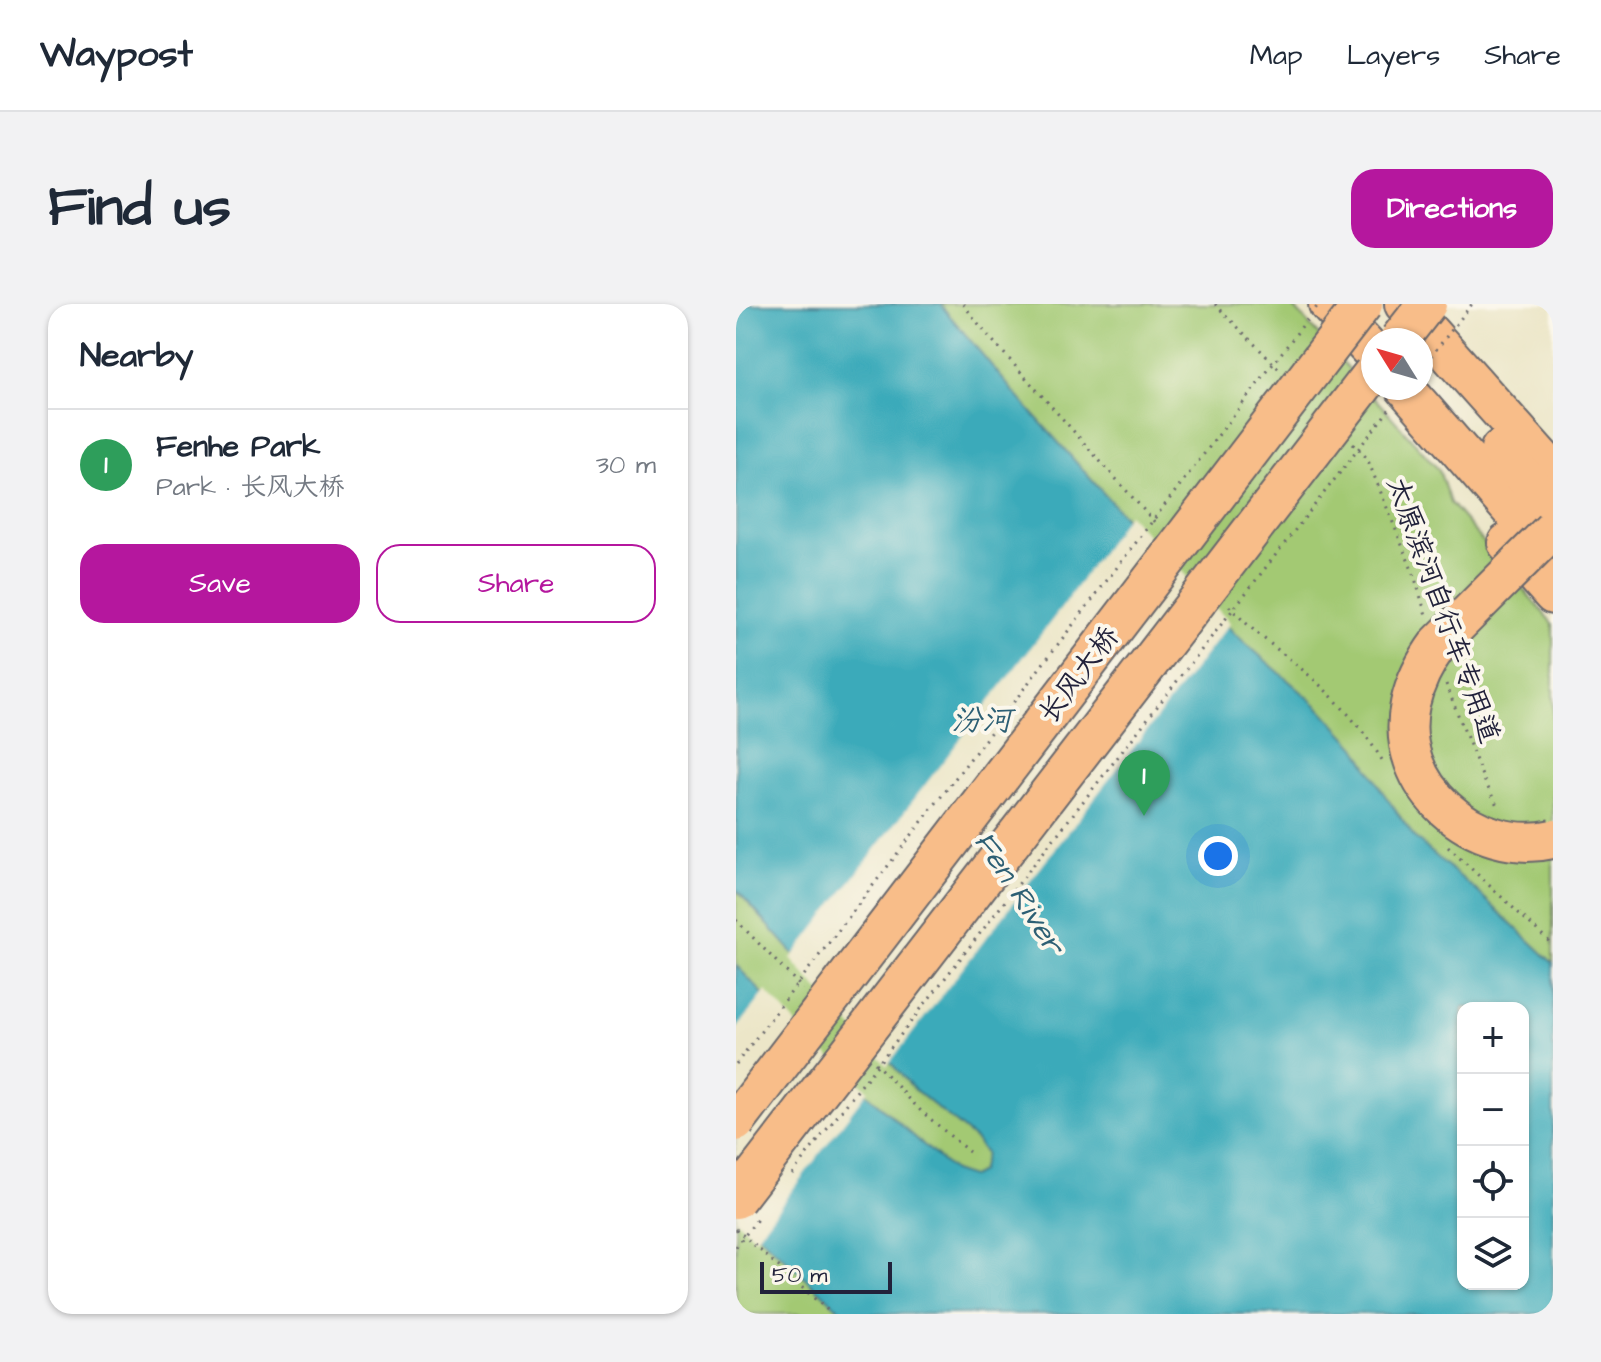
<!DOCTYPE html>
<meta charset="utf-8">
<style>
body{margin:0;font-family:"Architects Daughter","LXGW WenKai TC",sans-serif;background:#f2f2f3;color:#1f2937}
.controls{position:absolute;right:24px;bottom:24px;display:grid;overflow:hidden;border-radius:16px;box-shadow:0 2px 6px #0004}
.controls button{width:72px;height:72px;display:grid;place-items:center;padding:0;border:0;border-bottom:2px solid #e0e1e3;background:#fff;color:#1f2937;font:40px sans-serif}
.compass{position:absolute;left:625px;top:24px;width:72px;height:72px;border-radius:50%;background:#fff;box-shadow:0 2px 6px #0004;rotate:307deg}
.scale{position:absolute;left:24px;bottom:20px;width:132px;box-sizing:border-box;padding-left:8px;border:4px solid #22223b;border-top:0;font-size:22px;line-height:28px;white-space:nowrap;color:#22223b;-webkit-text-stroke:6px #fbf7ec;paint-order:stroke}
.you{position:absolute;left:482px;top:552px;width:28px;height:28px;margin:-20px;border:6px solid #fff;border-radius:50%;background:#1a73e8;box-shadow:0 0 0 12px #1a73e833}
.badge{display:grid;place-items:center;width:52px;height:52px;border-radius:50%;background:#b5179e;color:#fff;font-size:26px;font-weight:700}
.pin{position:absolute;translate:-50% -66px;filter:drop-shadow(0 2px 4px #0008)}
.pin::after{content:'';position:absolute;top:42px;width:28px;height:24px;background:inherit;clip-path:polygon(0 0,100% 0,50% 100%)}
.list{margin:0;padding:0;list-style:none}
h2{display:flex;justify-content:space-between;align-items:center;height:104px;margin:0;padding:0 32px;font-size:34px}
h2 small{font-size:26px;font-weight:400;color:#747a83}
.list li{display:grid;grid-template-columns:52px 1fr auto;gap:24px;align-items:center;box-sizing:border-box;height:112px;padding:0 32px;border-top:2px solid #e0e1e3}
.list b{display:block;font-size:30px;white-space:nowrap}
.list p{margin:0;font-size:26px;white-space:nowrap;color:#747a83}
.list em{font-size:26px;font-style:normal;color:#747a83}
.actions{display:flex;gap:16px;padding:24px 32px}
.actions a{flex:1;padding:18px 0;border:2px solid #b5179e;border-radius:24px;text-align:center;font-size:28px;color:#b5179e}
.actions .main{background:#b5179e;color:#fff}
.icon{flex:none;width:44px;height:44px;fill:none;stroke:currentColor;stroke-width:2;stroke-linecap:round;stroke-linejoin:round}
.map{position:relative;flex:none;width:817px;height:1010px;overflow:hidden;border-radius:24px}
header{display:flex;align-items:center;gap:48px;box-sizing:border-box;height:112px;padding:0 40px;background:#fff;border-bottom:2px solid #e0e1e3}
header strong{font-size:38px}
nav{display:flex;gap:44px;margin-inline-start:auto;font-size:28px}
.intro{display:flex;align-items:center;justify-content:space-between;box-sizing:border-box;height:192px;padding:0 48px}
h1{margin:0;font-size:56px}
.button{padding:20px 36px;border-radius:24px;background:#b5179e;color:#fff;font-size:28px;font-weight:700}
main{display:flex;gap:48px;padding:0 48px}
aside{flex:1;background:#fff;border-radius:24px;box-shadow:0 2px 6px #0004}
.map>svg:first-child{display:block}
.green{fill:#a3c973;stroke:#627657;stroke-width:2;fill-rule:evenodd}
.water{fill:#3baaba;stroke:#2e667a;stroke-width:2;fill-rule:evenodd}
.pier{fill:#ece6c8}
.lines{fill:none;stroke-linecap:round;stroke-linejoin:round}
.highway-casing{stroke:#69676c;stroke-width:42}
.path{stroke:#69676c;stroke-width:3;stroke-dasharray:2 6;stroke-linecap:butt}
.highway{stroke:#f8bd89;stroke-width:38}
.highway-bridge-casing{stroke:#69676c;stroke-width:42;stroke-linecap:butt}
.path-bridge{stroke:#69676c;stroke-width:3;stroke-dasharray:2 6;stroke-linecap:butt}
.highway-bridge{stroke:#f8bd89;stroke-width:38}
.labels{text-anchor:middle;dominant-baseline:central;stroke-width:8;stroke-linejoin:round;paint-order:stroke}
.street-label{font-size:28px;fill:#22223b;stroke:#fbf7ec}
.water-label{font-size:30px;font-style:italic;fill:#2d5f74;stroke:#fbf7ec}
</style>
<header>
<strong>Waypost</strong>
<nav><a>Map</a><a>Layers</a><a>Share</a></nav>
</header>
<div class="intro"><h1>Find us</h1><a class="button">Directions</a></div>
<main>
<aside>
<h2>Nearby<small></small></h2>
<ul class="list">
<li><span class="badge" style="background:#2e9e5b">1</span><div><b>Fenhe Park</b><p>Park · 长风大桥</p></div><em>30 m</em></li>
</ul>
<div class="actions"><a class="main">Save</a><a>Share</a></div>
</aside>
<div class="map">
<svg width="817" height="1010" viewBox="0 0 817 1010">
<rect width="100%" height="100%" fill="#fbf7ec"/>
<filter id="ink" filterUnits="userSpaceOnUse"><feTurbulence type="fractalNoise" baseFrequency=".0125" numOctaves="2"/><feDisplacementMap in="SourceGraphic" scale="16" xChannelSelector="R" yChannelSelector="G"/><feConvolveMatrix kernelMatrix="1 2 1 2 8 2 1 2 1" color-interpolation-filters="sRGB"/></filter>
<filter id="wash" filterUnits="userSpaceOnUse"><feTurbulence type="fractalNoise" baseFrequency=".006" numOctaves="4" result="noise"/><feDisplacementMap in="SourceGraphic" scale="32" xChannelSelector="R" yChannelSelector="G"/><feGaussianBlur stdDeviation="1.8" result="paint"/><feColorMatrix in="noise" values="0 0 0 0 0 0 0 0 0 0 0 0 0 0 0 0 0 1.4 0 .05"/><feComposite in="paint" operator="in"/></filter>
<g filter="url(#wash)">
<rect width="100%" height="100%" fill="#ece6c8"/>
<path class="green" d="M 0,0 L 555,0 L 703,166 L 714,199 L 817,320 L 817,1010 L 0,1010 ZM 727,704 L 787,704 L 787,980 L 727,980 Z"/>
<path class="water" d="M 0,0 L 204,0 L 276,86 L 385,209 L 499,330 L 583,403 L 620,443 L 646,487 L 679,534 L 742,588 L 817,659 L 817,1010 L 109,1010 L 0,911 L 0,661 L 73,739 L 217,867 L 235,873 L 244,868 L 249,850 L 240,836 L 178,785 L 0,585 ZM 727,704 L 787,704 L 787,980 L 727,980 Z"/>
<g class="pier">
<polygon points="392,210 494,319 151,762 55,655 326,303"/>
<polygon points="30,687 75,736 132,786 19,935 0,916 0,726"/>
</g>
</g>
<g filter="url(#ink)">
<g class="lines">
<g class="highway-casing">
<g id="highway">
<polyline points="592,0 637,49"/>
<polyline points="668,0 817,167"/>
<polyline points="669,84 817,254"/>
<polyline points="764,145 817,206"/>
<polyline points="771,239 817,291"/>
</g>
</g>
<g class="path">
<polyline points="227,0 249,28 422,222"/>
<polyline points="479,0 544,66"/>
<polyline points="617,140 631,154 678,271 690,311"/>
<path d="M 493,302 C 521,333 557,355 587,384 C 611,407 632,432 649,461"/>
<polyline points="710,380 746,472 763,505"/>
<polyline points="712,543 817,641"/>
<polyline points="0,616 67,685"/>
<polyline points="139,759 184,806 233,848"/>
<polyline points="0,925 96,1010"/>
</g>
<use href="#highway" class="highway"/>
<g class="highway-bridge-casing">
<g id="highway-bridge">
<polyline points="663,36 691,0"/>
<path d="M 817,225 L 703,339 C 689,358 679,377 674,400 C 656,482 739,553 817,535"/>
<polyline points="0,818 627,0"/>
<polyline points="0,895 637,69"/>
</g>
</g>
<g class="path-bridge">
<polyline points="685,65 736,0"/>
<polyline points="0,760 583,0"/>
<polyline points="56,870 670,84"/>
<polyline points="0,943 22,914"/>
</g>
<use href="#highway-bridge" class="highway-bridge"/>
</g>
</g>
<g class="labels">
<g class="street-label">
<text transform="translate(707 306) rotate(70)">太原滨河自行车专用道</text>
<text transform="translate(343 371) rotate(-53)">长风大桥</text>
</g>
<g class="water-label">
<text x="246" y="417">汾河</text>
<text transform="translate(283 589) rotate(57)">Fen River</text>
</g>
</g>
</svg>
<div class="controls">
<button>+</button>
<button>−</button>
<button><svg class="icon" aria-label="locate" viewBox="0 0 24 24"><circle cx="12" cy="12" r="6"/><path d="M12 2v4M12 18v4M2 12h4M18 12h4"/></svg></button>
<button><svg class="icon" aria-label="layers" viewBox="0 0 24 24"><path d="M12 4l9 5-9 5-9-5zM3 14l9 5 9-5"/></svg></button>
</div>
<svg class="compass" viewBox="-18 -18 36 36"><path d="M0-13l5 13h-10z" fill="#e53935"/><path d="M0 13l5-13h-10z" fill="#747a83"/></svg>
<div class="scale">50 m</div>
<div class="you"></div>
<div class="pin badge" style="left:408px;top:512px;background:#2e9e5b">1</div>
</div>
</main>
